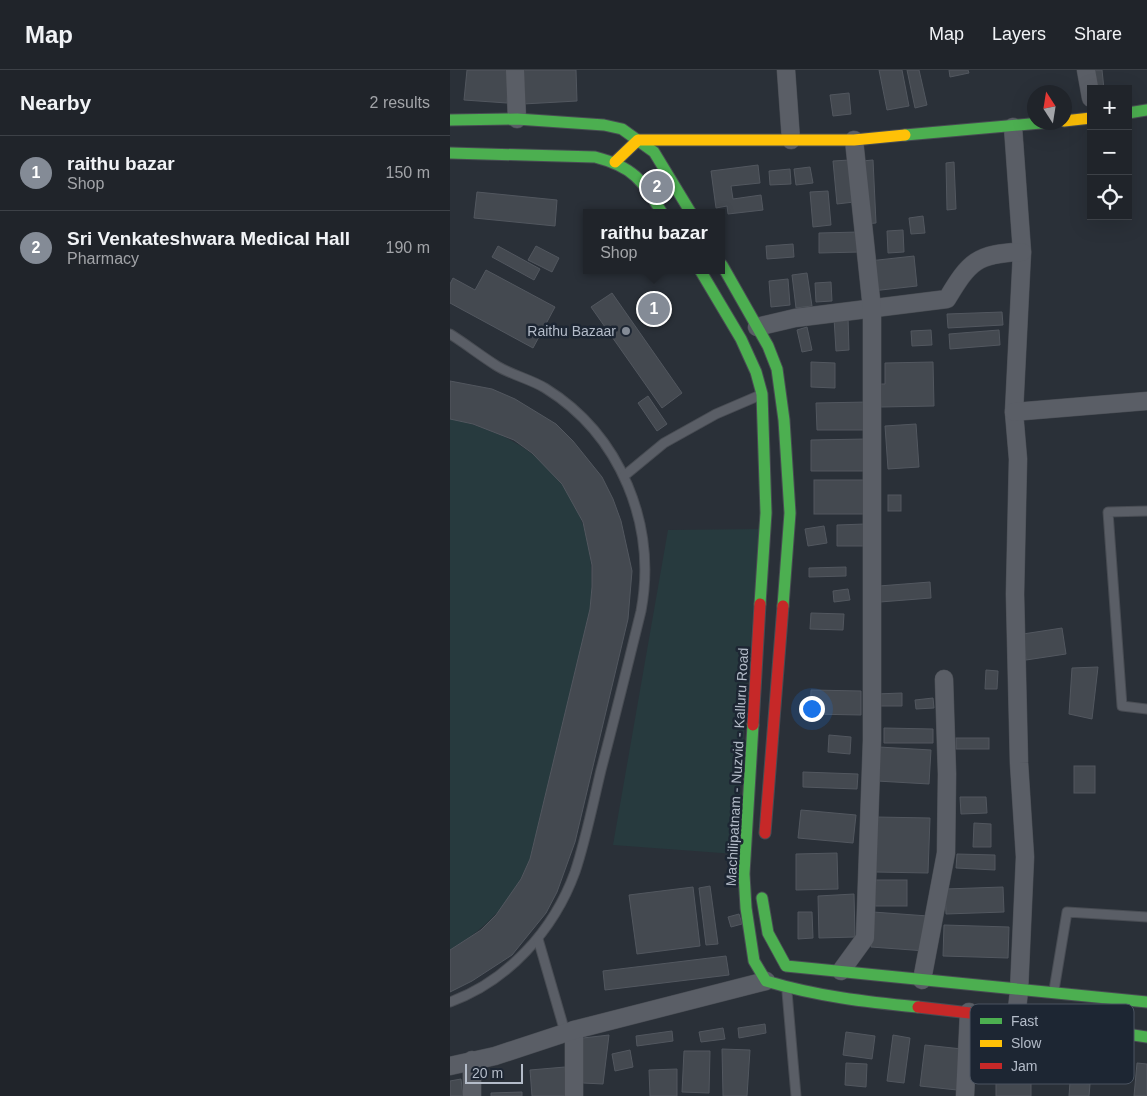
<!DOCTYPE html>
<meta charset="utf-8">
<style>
body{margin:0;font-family:Arial,sans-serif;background:#2d3036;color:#f1f3f6}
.controls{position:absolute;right:15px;top:15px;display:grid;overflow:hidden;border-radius:0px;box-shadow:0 5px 20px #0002}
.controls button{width:45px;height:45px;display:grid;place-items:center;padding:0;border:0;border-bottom:1px solid #3d4147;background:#20242a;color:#f1f3f6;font:25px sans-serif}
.compass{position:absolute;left:577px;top:15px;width:45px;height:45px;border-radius:50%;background:#20242a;box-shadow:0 5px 20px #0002;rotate:348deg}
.scale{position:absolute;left:15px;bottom:12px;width:58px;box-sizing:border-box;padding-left:5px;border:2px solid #b4bcc9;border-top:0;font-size:14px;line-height:18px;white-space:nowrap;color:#b4bcc9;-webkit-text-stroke:4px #1d2633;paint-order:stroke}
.you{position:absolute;left:361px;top:638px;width:18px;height:18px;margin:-12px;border:4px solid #fff;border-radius:50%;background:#1a73e8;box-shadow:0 0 0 8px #1a73e833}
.badge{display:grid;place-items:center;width:32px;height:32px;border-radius:50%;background:#848b96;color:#fff;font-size:16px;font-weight:700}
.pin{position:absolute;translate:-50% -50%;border:2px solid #fff;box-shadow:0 1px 5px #0006}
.popup{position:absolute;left:133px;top:139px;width:142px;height:65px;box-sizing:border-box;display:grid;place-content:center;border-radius:0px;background:#20242a;filter:drop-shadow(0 1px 4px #0005);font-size:16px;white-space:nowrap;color:#a2a4a8}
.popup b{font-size:19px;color:#f1f3f6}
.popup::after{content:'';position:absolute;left:50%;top:100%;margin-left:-10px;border:10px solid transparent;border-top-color:#20242a}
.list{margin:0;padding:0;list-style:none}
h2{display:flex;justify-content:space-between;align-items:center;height:65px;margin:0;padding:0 20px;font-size:21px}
h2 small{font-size:16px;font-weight:400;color:#a2a4a8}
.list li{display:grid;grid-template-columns:32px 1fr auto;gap:15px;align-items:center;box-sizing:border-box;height:75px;padding:0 20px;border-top:1px solid #3d4147}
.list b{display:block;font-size:19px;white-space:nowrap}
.list p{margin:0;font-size:16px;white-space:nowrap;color:#a2a4a8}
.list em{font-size:16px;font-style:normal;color:#a2a4a8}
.icon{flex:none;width:28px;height:28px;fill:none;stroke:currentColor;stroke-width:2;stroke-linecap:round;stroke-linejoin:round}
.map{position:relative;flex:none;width:697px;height:1026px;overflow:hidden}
header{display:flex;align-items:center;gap:30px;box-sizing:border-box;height:70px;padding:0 25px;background:#20242a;border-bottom:1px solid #3d4147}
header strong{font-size:24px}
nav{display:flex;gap:28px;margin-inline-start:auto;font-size:18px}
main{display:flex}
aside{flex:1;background:#20242a}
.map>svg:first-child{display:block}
.green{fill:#273a3e}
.building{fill:#444950;stroke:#52575f}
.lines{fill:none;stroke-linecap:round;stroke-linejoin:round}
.lane-casing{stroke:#484c53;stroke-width:11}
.street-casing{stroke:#484c53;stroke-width:19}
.fast-casing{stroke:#484c53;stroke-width:13}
.slow-casing{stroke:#484c53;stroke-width:13}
.jam-casing{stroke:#484c53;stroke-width:13}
.lane{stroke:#5a5e66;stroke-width:9}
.street{stroke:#5a5e66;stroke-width:18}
.fast{stroke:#4caf50;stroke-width:11}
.slow{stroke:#ffc107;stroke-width:11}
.jam{stroke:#c62828;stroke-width:11}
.poi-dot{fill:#848b96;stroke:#1d2633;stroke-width:2}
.labels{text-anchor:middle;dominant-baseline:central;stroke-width:5;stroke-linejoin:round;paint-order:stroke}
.poi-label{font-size:14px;fill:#b4bcc9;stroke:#1d2633;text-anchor:end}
.street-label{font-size:14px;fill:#b4bcc9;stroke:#1d2633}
.key{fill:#1d2633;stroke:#4a5360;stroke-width:1}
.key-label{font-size:14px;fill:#b4bcc9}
</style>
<header>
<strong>Map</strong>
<nav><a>Map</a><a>Layers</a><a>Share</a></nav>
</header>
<main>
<aside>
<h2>Nearby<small>2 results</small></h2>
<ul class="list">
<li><span class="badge">1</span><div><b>raithu bazar</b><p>Shop</p></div><em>150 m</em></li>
<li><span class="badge">2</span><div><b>Sri Venkateshwara Medical Hall</b><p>Pharmacy</p></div><em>190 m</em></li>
</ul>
</aside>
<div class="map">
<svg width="697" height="1026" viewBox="0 0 697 1026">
<rect width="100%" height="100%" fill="#2a3038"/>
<g class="green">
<path d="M 0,349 C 98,368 152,438 140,539 L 80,789 C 61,833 40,855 0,880 Z"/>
<polygon points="309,459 285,784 163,775 218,460"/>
</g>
<g class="building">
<polygon points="17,0 59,0 57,33 14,30"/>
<polygon points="71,0 126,0 127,31 73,34"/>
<polygon points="429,0 452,0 459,36 437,40"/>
<polygon points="457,0 469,0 477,35 465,38"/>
<polygon points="499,0 518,0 519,3 500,7"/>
<polygon points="640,0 652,0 654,19 643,19"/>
<polygon points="399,23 401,44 383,46 380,25"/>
<polygon points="400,90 404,132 387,134 383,91"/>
<polygon points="423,90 426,153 415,154 412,91"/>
<polygon points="504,92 506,139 497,140 496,93"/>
<polygon points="308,95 310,113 281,116 283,129 311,125 313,140 278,144 277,136 266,138 261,101"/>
<polygon points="360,97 363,113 346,115 344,99"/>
<polygon points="340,99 341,114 320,115 319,101"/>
<polygon points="378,121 381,155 363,157 360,122"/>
<polygon points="27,122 107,130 105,156 24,148"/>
<polygon points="473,146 475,163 461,164 459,148"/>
<polygon points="453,160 454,182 438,183 437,161"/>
<polygon points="409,162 410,182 369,183 369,163"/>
<polygon points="343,174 344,187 317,189 316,176"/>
<polygon points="48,176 90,199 84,210 42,187"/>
<polygon points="86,176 109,188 102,202 78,190"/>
<polygon points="464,186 467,216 422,221 419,191"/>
<polygon points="36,200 105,237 83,278 0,233 0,214 3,208 25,220"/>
<polygon points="357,203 362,236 346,238 342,205"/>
<polygon points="338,209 340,235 321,237 319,211"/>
<polygon points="381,212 382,231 366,232 365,213"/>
<polygon points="162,223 232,323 212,338 141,237"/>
<polygon points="552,242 553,255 498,258 497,244"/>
<polygon points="398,247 399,280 386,281 384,248"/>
<polygon points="357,257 362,280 352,282 347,260"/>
<polygon points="481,260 482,275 462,276 461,261"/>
<polygon points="549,260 550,275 500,279 499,264"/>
<polygon points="361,292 385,293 385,318 361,317"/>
<polygon points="483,292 484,336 431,337 430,314 435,314 435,293"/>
<polygon points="0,311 42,319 65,329 106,354 123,371 152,407 163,429 171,451 182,501 178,549 125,772 107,822 96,843 62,885 22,911 0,922 0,880 31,860 46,845 71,809 80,789 140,539 142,517 142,495 133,452 112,414 82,383 64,370 23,354 0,349"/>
<polygon points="198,326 217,354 207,361 188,333"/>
<polygon points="418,332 418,360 367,360 366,333"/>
<polygon points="466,354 469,397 438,399 435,356"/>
<polygon points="417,369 417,401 361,401 361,370"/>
<rect x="364" y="410" width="53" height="34"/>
<rect x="438" y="425" width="13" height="16"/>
<polygon points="415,454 416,476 387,476 387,455"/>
<polygon points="374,456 377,473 358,476 355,459"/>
<polygon points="396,497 396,506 359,507 359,498"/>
<polygon points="480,512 481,528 430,532 429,516"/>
<polygon points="398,519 400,530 384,532 383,521"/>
<polygon points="361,543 394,544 393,560 360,559"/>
<polygon points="612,558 616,584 576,590 573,564"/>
<polygon points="648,597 642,649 619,644 622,598"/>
<polygon points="536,600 548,601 547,619 535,619"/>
<polygon points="361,620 411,621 411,645 360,644"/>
<polygon points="452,623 452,636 425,636 425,624"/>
<polygon points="483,628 484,638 466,639 465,630"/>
<polygon points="434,658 483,659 483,673 434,673"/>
<polygon points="379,665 401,667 400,684 378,682"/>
<rect x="506" y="668" width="33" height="11"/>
<polygon points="429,677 481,680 479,714 427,711"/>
<rect x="624" y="696" width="21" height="27"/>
<polygon points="353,702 408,704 407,719 353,717"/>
<polygon points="510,727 536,727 537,743 511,744"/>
<polygon points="351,740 406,745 403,773 348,768"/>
<polygon points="426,747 480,748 478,803 425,802"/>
<polygon points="524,753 541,754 541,777 523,777"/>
<polygon points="387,783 388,819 346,820 346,784"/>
<polygon points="507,784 545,785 545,800 506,798"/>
<rect x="425" y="810" width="32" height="26"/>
<polygon points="260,816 268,874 256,875 249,818"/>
<polygon points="243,817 250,876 187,884 179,825"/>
<polygon points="553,817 554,842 496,844 495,819"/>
<polygon points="404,824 405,867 369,868 368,826"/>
<polygon points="348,842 362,842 363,868 348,869"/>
<polygon points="423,842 478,846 476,881 421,877"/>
<polygon points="289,844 292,854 281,857 278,847"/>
<polygon points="494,855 559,857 558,888 493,886"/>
<polygon points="276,886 279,905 155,920 153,901"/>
<polygon points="315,954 316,963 289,968 288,958"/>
<polygon points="273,958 275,969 251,972 249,962"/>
<polygon points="222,961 223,971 187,976 186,966"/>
<polygon points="396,962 425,966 422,989 393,985"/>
<polygon points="159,965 153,1014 133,1013 133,968"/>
<polygon points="443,965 460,968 454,1013 437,1011"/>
<polygon points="475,975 512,979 507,1020 470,1016"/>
<polygon points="545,977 592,982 590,1004 542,999"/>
<polygon points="272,979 300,980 297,1026 273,1026"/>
<polygon points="180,980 183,997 165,1001 162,984"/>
<polygon points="234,981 260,981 259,1023 232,1022"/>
<polygon points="396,993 417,994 416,1017 395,1015"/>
<polygon points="687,993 697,994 697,1026 684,1026"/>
<polygon points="115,997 117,1026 82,1026 80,1000"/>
<polygon points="227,999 227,1026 200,1026 199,1000"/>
<polygon points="546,1004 562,1004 562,1009 581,1010 581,1026 546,1026"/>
<polygon points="11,1009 13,1026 0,1026 0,1011"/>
<polygon points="620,1012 640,1014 639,1026 619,1026"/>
<polygon points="72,1022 72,1026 41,1026 41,1023"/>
</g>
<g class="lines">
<g class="lane-casing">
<g id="lane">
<path d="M 0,264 C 16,274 31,286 47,296 C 62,305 80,309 95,318 C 171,365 207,455 191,541 C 178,594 165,647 151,700 C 143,733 136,769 125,802 C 104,860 58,911 0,932"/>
<polyline points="174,406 214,373 266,344 308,326"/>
<polyline points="697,441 658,442 672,636 697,639"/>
<polyline points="88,869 115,962"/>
<polyline points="604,920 617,842 697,847"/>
<polyline points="337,922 346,1026"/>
</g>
</g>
<g class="street-casing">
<g id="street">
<polyline points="65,0 67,49"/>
<polyline points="336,0 341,70"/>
<polyline points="636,0 641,28"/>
<polyline points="563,57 572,182 564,342 568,389 565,524 569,693 575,787 569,921 566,948"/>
<path d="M 307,257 L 345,248 L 497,229 C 519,192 527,183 572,182"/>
<polyline points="564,342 697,331"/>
<polyline points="391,901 415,868 422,670 422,239 404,70"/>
<polyline points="472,910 496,783 497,704 494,609"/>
<polyline points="124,960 124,1026"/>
<polyline points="22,990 22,1026"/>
<polyline points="0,996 45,986 124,960 316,911"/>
<polyline points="515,1026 519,942"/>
</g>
</g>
<g class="fast-casing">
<g id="fast">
<polyline points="678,43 697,40"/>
<polyline points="0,50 67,49 154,55 172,59 204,82 241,143"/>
<polyline points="455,65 602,52"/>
<path d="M 0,83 L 145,87 C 184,97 192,110 212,143"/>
<polyline points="272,195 318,276 327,299 334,350 340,443 333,536"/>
<polyline points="250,200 291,269 306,302 312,324 316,443 310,534"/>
<path d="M 303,655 L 294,804 L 296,838 L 304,891 L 316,911 C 366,926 416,932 468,937"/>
<polyline points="312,828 318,863 336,896 697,932"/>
<polyline points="597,952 697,967"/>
</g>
</g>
<g class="slow-casing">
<g id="slow">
<polyline points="614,51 641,48"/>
<polyline points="165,92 188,70 404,70 455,65"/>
</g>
</g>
<g class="jam-casing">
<g id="jam">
<polyline points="303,655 310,534"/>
<polyline points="315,763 333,536"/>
<polyline points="468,937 597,952"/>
</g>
</g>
<use href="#lane" class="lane"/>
<use href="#street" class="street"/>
<use href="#fast" class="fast"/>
<use href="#slow" class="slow"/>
<use href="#jam" class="jam"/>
</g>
<circle class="poi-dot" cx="176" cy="261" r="5"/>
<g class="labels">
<g class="poi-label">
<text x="166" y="261">Raithu Bazaar</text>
</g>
<g class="street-label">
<text transform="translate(287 697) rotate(-87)">Machilipatnam - Nuzvid - Kalluru Road</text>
</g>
</g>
<rect x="520" y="934" width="164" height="80" rx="8" class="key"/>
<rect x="530" y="948" width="22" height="6" fill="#4caf50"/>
<rect x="530" y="970" width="22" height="7" fill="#ffc107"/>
<rect x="530" y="993" width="22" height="6" fill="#c62828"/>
<g class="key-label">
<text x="561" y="956">Fast</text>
<text x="561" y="978">Slow</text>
<text x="561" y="1001">Jam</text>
</g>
</svg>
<div class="controls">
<button>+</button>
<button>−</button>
<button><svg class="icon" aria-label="locate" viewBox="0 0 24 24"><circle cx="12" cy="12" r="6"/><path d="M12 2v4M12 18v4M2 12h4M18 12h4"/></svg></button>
</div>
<svg class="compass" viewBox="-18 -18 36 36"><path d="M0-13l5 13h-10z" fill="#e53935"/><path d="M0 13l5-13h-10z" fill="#a2a4a8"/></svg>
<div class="scale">20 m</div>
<div class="you"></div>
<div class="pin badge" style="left:204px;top:239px">1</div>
<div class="popup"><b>raithu bazar</b>Shop</div>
<div class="pin badge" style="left:207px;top:117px">2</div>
</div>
</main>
